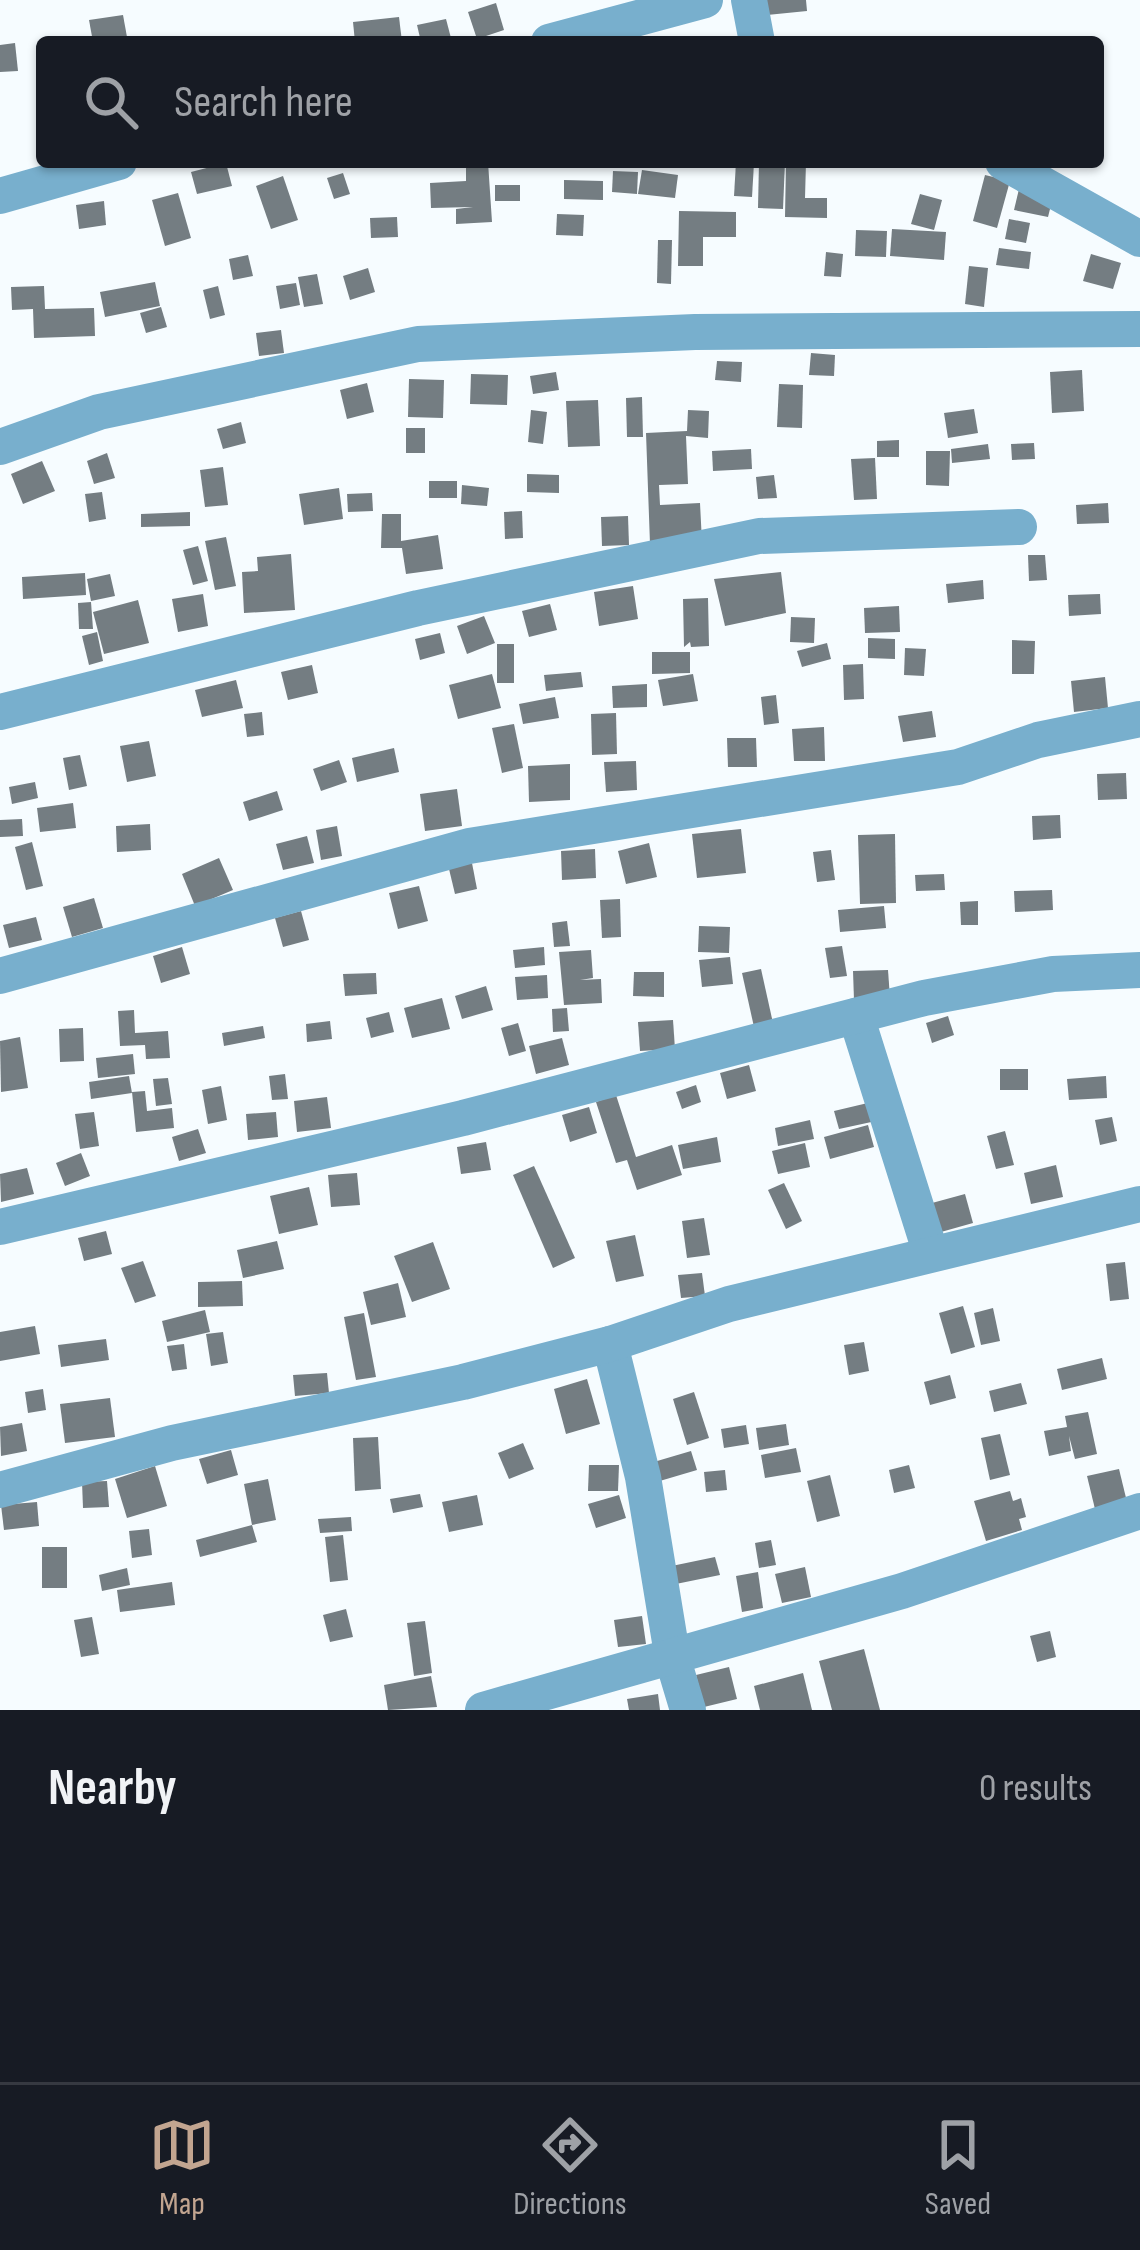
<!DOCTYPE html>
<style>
body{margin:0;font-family:"Sofia Sans Condensed",sans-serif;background:#20242c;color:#f1f3f6}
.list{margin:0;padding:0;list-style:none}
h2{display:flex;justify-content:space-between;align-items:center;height:156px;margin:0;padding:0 48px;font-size:51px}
h2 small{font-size:39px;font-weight:400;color:#9ea1a6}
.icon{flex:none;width:66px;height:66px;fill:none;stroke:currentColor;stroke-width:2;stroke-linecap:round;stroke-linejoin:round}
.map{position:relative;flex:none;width:1140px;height:1710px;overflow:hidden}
.search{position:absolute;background:#171b24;box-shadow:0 3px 9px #0004;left:36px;right:36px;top:36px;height:132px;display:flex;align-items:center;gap:30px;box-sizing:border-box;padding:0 42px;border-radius:12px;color:#9ea1a6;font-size:45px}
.sheet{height:372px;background:#171b24}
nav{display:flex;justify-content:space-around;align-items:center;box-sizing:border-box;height:168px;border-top:3px solid #363941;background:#171b24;font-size:33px;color:#9ea1a6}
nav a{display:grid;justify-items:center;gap:6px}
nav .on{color:#c2a590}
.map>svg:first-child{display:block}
.building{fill:#747d82}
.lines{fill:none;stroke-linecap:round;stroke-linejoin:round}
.minor{stroke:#78afcd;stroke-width:36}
</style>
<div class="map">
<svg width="1140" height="1710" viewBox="0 0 1140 1710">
<rect width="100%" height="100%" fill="#f6fcff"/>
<g class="building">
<polygon points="766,0 806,0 807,11 767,15"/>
<polygon points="496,3 504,30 477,39 468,12"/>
<polygon points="123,15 127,37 93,42 89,20"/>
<polygon points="399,17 402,42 355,42 353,22"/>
<polygon points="446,19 452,42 421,42 417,25"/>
<polygon points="15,43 18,71 0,72 0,45"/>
<polygon points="466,162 488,162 492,222 456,224 456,209 473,207 431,208 430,183 466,181"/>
<polygon points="736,162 754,163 752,197 734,196"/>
<polygon points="759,162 785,162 783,209 758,208"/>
<polygon points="786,162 806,162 805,198 827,198 827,218 785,217"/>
<polygon points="226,163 232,186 197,194 191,172"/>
<polygon points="642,170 678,175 675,198 638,194"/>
<polygon points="613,171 638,172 637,194 612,192"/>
<polygon points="343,173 350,194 334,199 327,178"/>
<polygon points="985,175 1010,181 997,228 973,221"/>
<polygon points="283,176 298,220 271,229 256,186"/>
<polygon points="564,180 603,181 603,200 564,199"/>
<rect x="495" y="185" width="25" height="16"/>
<polygon points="1019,189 1053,197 1048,217 1014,210"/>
<polygon points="178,193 191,238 165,246 152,200"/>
<polygon points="920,194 942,200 934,230 911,224"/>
<polygon points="104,201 106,225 79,229 76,205"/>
<polygon points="679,211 736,212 736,237 703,237 703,266 678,266"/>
<polygon points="557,214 584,215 583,236 556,235"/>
<polygon points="397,217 398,237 371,238 370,218"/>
<polygon points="1009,219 1030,223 1026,243 1005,239"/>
<polygon points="892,229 946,232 944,260 890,256"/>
<polygon points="856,230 887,231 886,257 855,256"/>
<polygon points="658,240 672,240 671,284 657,283"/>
<polygon points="999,248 1031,252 1029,269 996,265"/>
<polygon points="826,252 843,254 841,277 824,276"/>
<polygon points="1091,254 1121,263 1113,289 1083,281"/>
<polygon points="248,255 253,276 233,280 229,259"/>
<polygon points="969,266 988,268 984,307 965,304"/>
<polygon points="368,268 375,292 350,300 343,276"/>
<polygon points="317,274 323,304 304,307 298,277"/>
<polygon points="155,282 160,306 105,317 100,292"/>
<polygon points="296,283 300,305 280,309 276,286"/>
<polygon points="44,286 45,309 94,308 95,336 34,338 33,309 12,310 11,287"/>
<polygon points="218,286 225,315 210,319 203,290"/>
<polygon points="161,307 167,327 146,333 140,313"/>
<polygon points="281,330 284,353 259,356 256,333"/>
<polygon points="811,353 835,355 834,376 809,375"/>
<polygon points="717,361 742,362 741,382 715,380"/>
<polygon points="1082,370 1084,411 1052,413 1050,372"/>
<polygon points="556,372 559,390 533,394 530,376"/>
<polygon points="471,374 508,375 507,405 470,404"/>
<polygon points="409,379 444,380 443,418 408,417"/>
<polygon points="367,383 374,412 347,419 340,390"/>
<polygon points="779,384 803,385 802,428 777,427"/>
<polygon points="642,397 643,437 627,437 626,398"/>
<polygon points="598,400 600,446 568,447 566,401"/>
<polygon points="974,409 978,433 948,438 944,413"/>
<polygon points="531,410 547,412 543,444 528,442"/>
<polygon points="688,410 709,411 708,438 686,436 688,484 659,485 660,505 700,503 702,542 650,544 646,433 687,431"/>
<polygon points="241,422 246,443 223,449 217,429"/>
<rect x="406" y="428" width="19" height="25"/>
<polygon points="899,440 899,457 877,457 877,441"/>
<polygon points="1034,443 1035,459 1012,460 1011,444"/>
<polygon points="988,444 990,459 952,463 951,449"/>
<polygon points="751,449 752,469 713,471 712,451"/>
<polygon points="926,451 950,451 949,486 926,485"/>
<polygon points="107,453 115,478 94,484 87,461"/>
<polygon points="875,458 877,499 854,500 851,459"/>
<polygon points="42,461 55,491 23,504 11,474"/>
<polygon points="223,467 228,505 205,507 200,470"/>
<polygon points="527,474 559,475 559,493 527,492"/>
<polygon points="774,475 777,498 758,499 756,477"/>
<rect x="429" y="481" width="28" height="17"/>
<polygon points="462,485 489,488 487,506 461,504"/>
<polygon points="339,488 343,519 304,525 299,494"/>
<polygon points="102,492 106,519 89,522 85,494"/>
<polygon points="372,493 373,511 348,512 347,494"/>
<polygon points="1108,503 1109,523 1077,524 1076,505"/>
<polygon points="522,511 523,538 505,539 504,512"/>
<polygon points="190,512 190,526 141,527 141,514"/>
<polygon points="382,514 401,514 401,541 438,535 443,569 406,574 402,548 381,548"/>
<polygon points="628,516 629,545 602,546 601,517"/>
<polygon points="226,537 236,586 215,590 205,541"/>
<polygon points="198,546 208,581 193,585 183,550"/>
<polygon points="291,554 295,610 244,613 242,572 258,571 257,557"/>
<polygon points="1028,555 1045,555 1047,580 1029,581"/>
<polygon points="781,572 786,613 725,626 714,579"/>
<polygon points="85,573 86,595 23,599 22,577"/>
<polygon points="110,574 115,596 91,601 87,579"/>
<polygon points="983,580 984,599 948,603 946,584"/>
<polygon points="633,586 638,619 599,626 594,592"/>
<polygon points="203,594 208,626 178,632 172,599"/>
<polygon points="1100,594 1101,614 1069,616 1068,595"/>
<polygon points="708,598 709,646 691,647 690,642 684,647 683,599"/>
<polygon points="138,600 149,643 104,654 93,612"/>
<polygon points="91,602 93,629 79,629 78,603"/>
<polygon points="550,604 557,630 529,637 522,611"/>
<polygon points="899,606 900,632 865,633 864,608"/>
<polygon points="484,616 495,643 467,654 457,626"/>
<polygon points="791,617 815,618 814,643 790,642"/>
<polygon points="97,632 103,661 89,665 82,636"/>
<polygon points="440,633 445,653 420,660 415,639"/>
<polygon points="868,638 895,639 895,659 868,658"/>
<polygon points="1012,640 1035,641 1034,674 1012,674"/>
<polygon points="827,643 831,659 802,667 797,651"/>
<rect x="497" y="644" width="17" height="39"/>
<polygon points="905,648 926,649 924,676 904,675"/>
<polygon points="652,652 690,652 690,673 652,674"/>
<polygon points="863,664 864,699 844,700 843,665"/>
<polygon points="312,665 318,693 288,700 281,672"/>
<polygon points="581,672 583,687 546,691 544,675"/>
<polygon points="492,674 501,708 458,719 449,685"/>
<polygon points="693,674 698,701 663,706 658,680"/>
<polygon points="1105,677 1108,708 1074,712 1071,681"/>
<polygon points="236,680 243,708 202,717 195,690"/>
<polygon points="647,684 647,707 613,708 612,686"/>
<polygon points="776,695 779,723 764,725 761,697"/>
<polygon points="555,697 559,718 523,724 519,704"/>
<polygon points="932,711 936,737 903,742 898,716"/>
<polygon points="262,712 264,735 247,737 244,714"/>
<polygon points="616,713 617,754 592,755 591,714"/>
<polygon points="514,724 523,768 502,773 492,728"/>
<polygon points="824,727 825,761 794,761 792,729"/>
<polygon points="727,738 756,738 757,767 728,767"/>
<polygon points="149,741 156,776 127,782 120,746"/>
<polygon points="394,748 399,772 357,782 352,758"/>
<polygon points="80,755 87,786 69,790 63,758"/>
<polygon points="339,760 347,782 321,791 313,769"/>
<polygon points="636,761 637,790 606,792 604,762"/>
<polygon points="570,764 570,800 529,802 528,766"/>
<polygon points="1126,773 1127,799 1098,800 1097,774"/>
<polygon points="35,782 38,798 12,804 9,787"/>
<polygon points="457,789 462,826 425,831 420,794"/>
<polygon points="277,791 283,810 249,821 243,802"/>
<polygon points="73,803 76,828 40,832 37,808"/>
<polygon points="1060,815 1061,838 1033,840 1032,816"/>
<polygon points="22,819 23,836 0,837 0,820"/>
<polygon points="150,824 151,850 117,852 116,826"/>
<polygon points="337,826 342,856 321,860 316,830"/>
<polygon points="741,829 746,873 697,878 692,834"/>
<polygon points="895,834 896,903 860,904 858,835"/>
<polygon points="307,836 314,863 283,870 276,844"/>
<polygon points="32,842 43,886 26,890 15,847"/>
<polygon points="649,843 657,877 626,884 618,851"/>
<polygon points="595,849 596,878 562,880 561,851"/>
<polygon points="831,850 835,880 817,882 813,852"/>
<polygon points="219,858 233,890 195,906 182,874"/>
<polygon points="472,863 477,889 455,894 449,869"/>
<polygon points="944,874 945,890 916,891 915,875"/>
<polygon points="419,886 428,921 398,929 389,893"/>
<polygon points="1052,890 1053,910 1015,912 1014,891"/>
<polygon points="94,898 103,928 72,937 63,907"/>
<polygon points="620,899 621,937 602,938 600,900"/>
<polygon points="978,901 978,925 961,925 960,902"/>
<polygon points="884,906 886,928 840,932 838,910"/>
<polygon points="301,911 309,940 283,947 275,918"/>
<polygon points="36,917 42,940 9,948 3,925"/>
<polygon points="567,921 570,946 554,947 552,923"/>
<polygon points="699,926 730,927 729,953 698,952"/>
<polygon points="842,946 847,976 830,978 825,948"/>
<polygon points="182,947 190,974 161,983 153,956"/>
<polygon points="544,947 545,965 515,968 513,950"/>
<polygon points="591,950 593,978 580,980 601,979 602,1003 564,1005 559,952"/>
<polygon points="730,957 733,984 702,987 699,960"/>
<polygon points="761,969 773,1023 754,1027 742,973"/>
<polygon points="888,970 890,998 854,1000 853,971"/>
<polygon points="634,972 664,972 664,997 633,996"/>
<polygon points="376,973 377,994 345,996 343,974"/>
<polygon points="547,975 548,998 517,1000 515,977"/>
<polygon points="486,986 493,1010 462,1019 455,996"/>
<polygon points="442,998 450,1029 412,1038 404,1008"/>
<polygon points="567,1008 569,1031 553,1032 552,1009"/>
<polygon points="134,1010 135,1033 168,1031 170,1058 146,1059 145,1045 120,1046 118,1011"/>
<polygon points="389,1012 394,1032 371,1038 366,1018"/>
<polygon points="948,1016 954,1035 932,1043 926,1023"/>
<polygon points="673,1020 675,1049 640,1051 638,1022"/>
<polygon points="330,1021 332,1039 307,1042 306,1024"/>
<polygon points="518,1023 526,1051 509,1056 501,1028"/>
<polygon points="263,1026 265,1038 224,1046 222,1033"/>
<polygon points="83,1028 84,1061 60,1062 59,1029"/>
<polygon points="20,1037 28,1088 1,1092 0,1041"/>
<polygon points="562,1038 569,1065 536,1074 529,1046"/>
<polygon points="133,1054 135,1074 98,1078 96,1058"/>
<polygon points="749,1065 756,1091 727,1099 720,1073"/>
<rect x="1000" y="1069" width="28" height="21"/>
<polygon points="285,1074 288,1099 272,1100 269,1076"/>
<polygon points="129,1076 132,1093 91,1099 89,1082"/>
<polygon points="1106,1076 1107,1098 1069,1100 1067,1079"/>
<polygon points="168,1078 172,1104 156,1106 153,1079"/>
<polygon points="696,1085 701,1102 682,1109 676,1092"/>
<polygon points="221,1086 227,1120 208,1124 202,1090"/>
<polygon points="145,1091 147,1111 172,1108 174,1128 136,1132 132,1092"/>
<polygon points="616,1095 636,1157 672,1145 682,1175 637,1190 627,1160 616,1163 596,1102"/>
<polygon points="327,1097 331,1128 297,1132 294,1101"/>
<polygon points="872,1102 876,1121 839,1129 834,1111"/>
<polygon points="589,1107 597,1133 570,1142 562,1115"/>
<polygon points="94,1112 99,1146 80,1149 75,1114"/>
<polygon points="276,1112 278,1137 248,1140 246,1114"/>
<polygon points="1112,1117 1117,1141 1100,1145 1095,1120"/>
<polygon points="810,1120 814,1139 778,1146 775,1128"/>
<polygon points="868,1125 874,1147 830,1159 824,1137"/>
<polygon points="198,1129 206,1153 179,1161 172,1137"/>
<polygon points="1005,1131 1014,1165 996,1169 987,1136"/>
<polygon points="717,1137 721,1162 683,1169 678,1145"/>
<polygon points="486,1142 491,1170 461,1174 457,1147"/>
<polygon points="805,1143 810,1167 778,1174 772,1151"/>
<polygon points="81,1153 90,1176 65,1186 56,1163"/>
<polygon points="1056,1165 1063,1197 1031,1204 1024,1173"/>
<polygon points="534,1166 575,1258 553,1268 513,1175"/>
<polygon points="27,1168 34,1194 1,1202 0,1174"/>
<polygon points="357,1173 360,1205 331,1207 328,1175"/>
<polygon points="784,1183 802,1221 786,1229 768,1190"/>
<polygon points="309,1187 318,1225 279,1234 270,1196"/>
<polygon points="965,1194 973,1223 941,1232 932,1203"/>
<polygon points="704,1218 710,1255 687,1258 682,1221"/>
<polygon points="106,1231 112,1254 84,1261 78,1238"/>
<polygon points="635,1235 644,1276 616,1282 606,1241"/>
<polygon points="277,1241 284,1269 243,1278 237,1250"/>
<polygon points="433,1242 450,1289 412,1302 394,1256"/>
<polygon points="143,1261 156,1296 135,1303 121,1268"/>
<polygon points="1125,1262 1129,1299 1110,1301 1106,1264"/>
<polygon points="702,1273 705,1296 681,1298 678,1275"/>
<polygon points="242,1281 243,1306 198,1307 198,1282"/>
<polygon points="398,1283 406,1317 371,1325 363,1292"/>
<polygon points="963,1306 975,1347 951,1354 939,1313"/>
<polygon points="993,1308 1000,1341 981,1345 974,1313"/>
<polygon points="205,1310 210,1332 167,1342 162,1321"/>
<polygon points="364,1313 376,1377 356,1380 344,1317"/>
<polygon points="35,1326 40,1354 0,1361 0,1332"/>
<polygon points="223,1332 228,1363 211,1366 206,1334"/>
<polygon points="106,1339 109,1360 61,1367 58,1345"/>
<polygon points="864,1342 869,1371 849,1375 844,1345"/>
<polygon points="184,1344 187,1369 172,1371 167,1346"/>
<polygon points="1102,1358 1107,1379 1062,1390 1057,1369"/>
<polygon points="327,1373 329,1393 295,1396 293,1375"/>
<polygon points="950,1375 956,1398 930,1405 924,1382"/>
<polygon points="587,1379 600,1424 566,1434 554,1389"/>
<polygon points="1021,1383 1027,1404 994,1412 989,1391"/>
<polygon points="43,1389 46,1410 28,1413 25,1392"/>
<polygon points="694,1392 709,1438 687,1445 673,1399"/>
<polygon points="110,1398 115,1437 65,1443 60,1404"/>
<polygon points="1088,1412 1097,1454 1075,1459 1069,1436 1071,1451 1049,1456 1044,1431 1067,1427 1065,1416"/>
<polygon points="22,1423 27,1451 1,1456 0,1427"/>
<polygon points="786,1424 789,1445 759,1450 756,1428"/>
<polygon points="746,1425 749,1444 724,1448 721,1429"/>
<polygon points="1000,1434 1010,1475 990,1480 981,1438"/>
<polygon points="378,1437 381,1489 355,1491 353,1438"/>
<polygon points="523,1443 534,1469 509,1479 498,1453"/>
<polygon points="796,1448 801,1472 765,1478 761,1455"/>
<polygon points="231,1450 238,1475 207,1484 199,1459"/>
<polygon points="691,1451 697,1470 653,1483 647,1464"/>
<polygon points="589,1465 619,1465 618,1491 588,1491"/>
<polygon points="909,1465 915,1488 894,1493 889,1470"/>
<polygon points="155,1466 167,1506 127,1518 115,1479"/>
<polygon points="1119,1469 1127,1502 1095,1509 1087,1476"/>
<polygon points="725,1470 727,1490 706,1492 704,1472"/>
<polygon points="830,1475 840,1516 817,1522 807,1481"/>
<polygon points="268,1479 276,1520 252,1525 257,1542 200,1557 196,1540 252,1525 244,1484"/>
<polygon points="107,1481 109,1507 83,1508 82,1482"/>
<polygon points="1010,1491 1013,1501 1021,1498 1026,1517 1019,1519 1022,1530 986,1541 974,1501"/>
<polygon points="420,1494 423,1507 393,1513 390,1499"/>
<polygon points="477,1495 483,1525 449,1532 442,1502"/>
<polygon points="619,1495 626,1518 596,1528 588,1504"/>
<polygon points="37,1502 39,1526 4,1530 1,1505"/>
<polygon points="351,1517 352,1531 320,1533 318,1519"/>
<polygon points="149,1529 152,1555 132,1558 129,1531"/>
<polygon points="343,1535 348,1580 330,1582 325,1537"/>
<polygon points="771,1540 776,1565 759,1568 755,1543"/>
<rect x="42" y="1547" width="25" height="41"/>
<polygon points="715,1557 720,1575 666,1586 662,1568"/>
<polygon points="805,1567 811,1597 782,1603 775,1574"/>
<polygon points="127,1568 130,1585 102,1591 99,1575"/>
<polygon points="758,1572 763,1608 742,1612 736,1576"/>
<polygon points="172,1582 175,1605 120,1612 117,1590"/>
<polygon points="346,1609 353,1637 330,1642 323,1615"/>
<polygon points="642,1616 646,1644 618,1647 614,1620"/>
<polygon points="92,1617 99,1654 81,1657 74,1620"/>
<polygon points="425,1621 432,1673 414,1676 407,1623"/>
<polygon points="1050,1631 1056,1657 1037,1662 1030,1636"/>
<polygon points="864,1649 880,1710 832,1710 819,1661"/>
<polygon points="729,1667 737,1699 704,1707 696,1675"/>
<polygon points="803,1673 812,1710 760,1710 754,1686"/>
<polygon points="431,1676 437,1707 388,1710 384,1685"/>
<polygon points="658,1694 660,1710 629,1710 627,1699"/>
</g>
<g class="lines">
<g class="minor">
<polyline points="749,0 757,42"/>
<polyline points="549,42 705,0"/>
<polyline points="1003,162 1140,239"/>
<polyline points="0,196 119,162"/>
<polyline points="0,447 99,412 418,344 695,332 1140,329"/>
<polyline points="0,712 418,608 759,536 1019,527"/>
<polyline points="0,976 469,846 958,767 1038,740 1140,719"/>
<polyline points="856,1016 931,1254"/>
<polyline points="0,1227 463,1118 924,998 1053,974 1140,970"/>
<polyline points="610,1344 643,1477 673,1660 688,1710"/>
<polyline points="0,1490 172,1443 463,1382 610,1344 729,1304 1140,1204"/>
<polyline points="483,1710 902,1591 1140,1511"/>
</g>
</g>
</svg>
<div class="search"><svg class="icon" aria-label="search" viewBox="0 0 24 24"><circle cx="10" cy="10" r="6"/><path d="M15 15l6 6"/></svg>Search here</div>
</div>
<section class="sheet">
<h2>Nearby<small>0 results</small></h2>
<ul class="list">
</ul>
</section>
<nav>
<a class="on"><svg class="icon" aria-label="map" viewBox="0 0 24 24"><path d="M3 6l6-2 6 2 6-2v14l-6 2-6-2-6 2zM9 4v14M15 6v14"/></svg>Map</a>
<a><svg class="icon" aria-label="directions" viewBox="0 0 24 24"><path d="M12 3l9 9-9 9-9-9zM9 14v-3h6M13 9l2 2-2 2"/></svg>Directions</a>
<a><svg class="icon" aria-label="saved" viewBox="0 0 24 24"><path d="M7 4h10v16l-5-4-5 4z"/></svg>Saved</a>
</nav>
